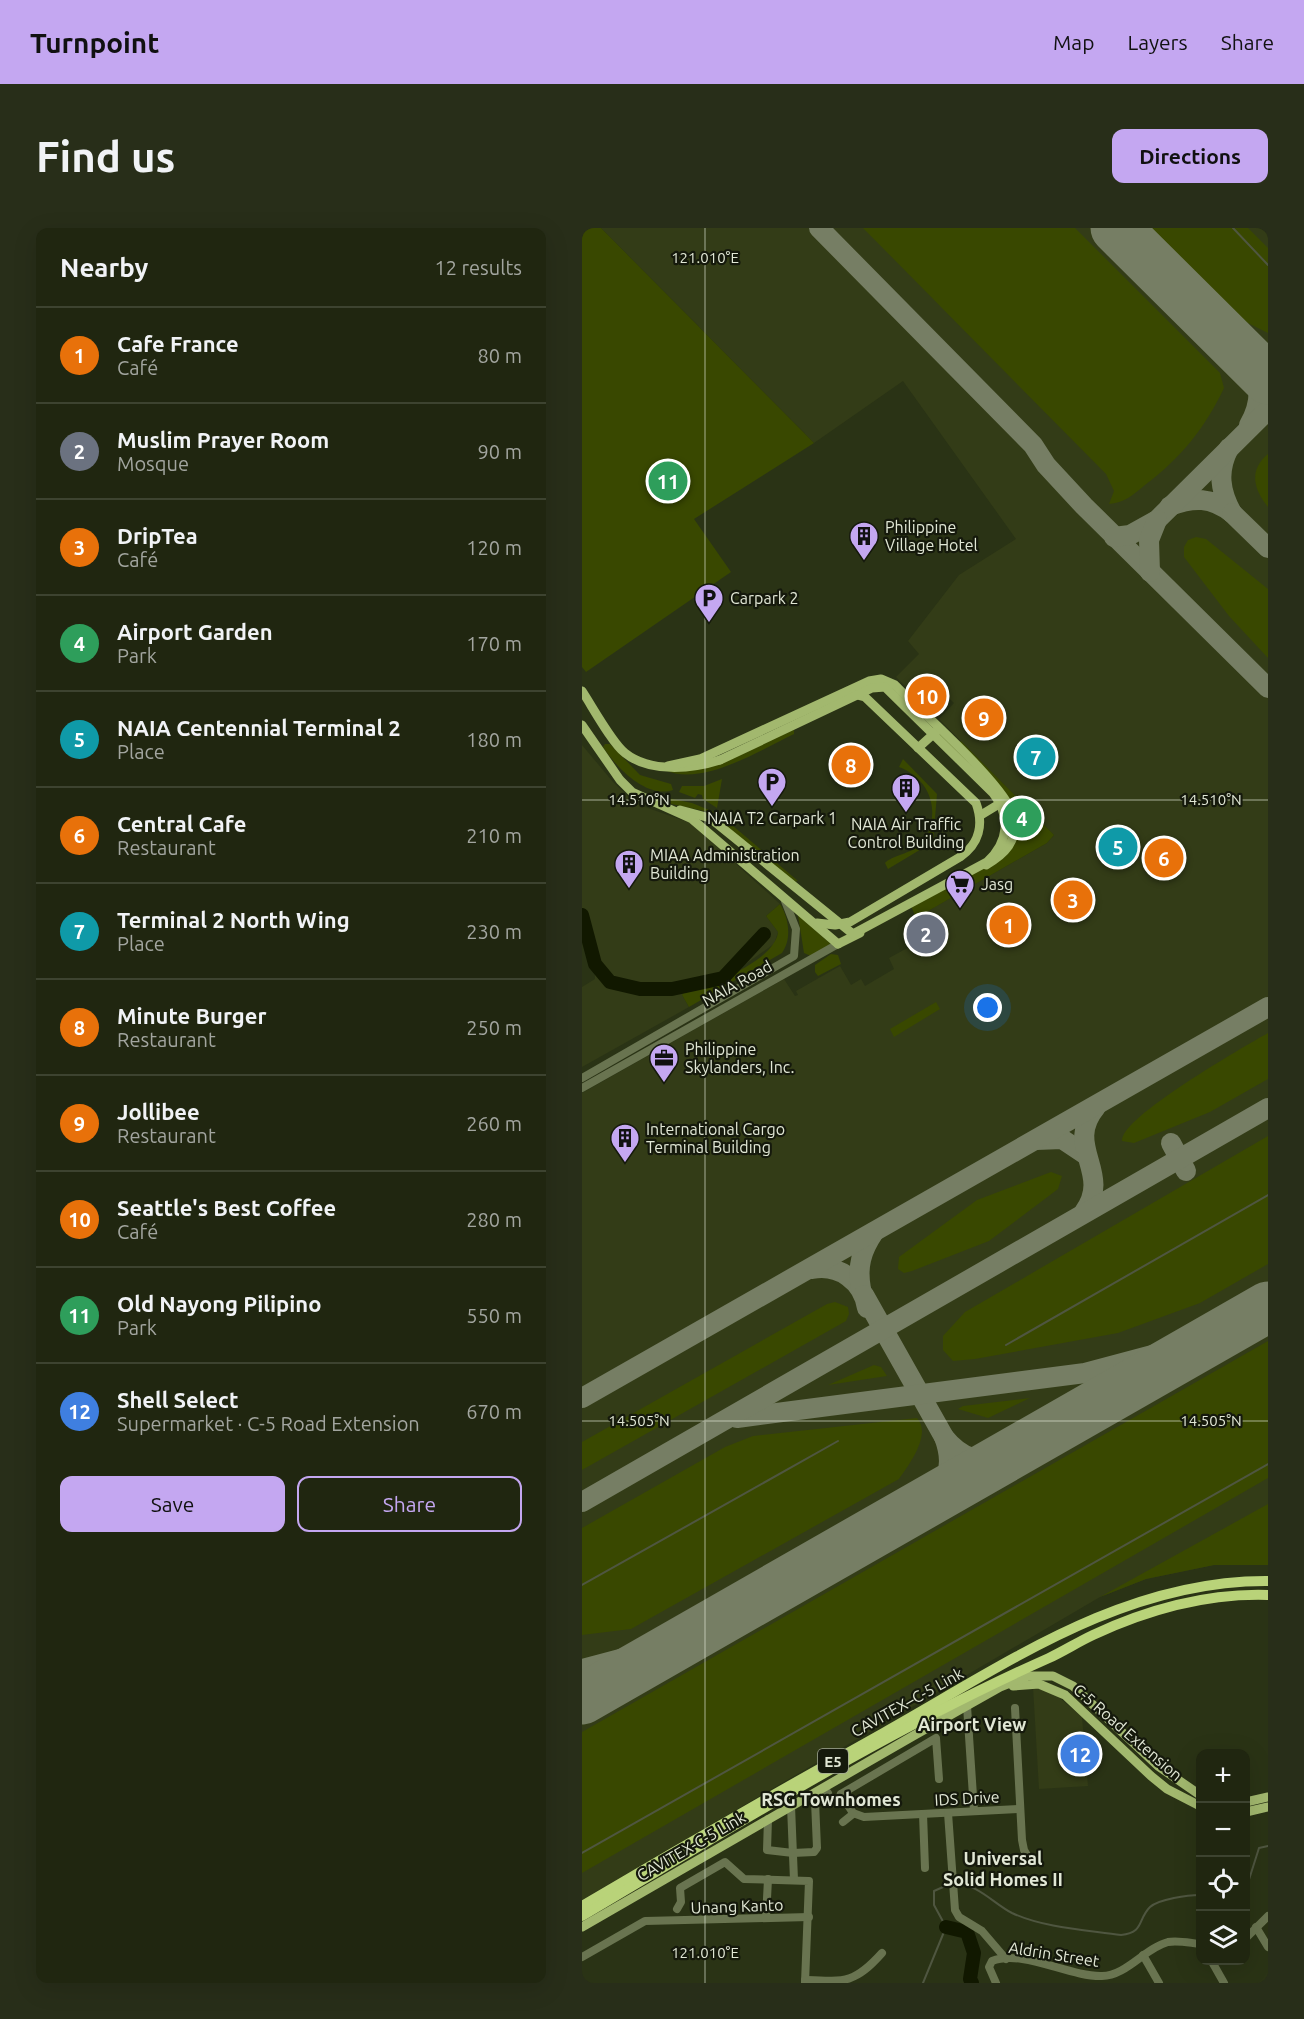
<!DOCTYPE html>
<meta charset="utf-8">
<style>
body{margin:0;font-family:Ubuntu,sans-serif;background:#282e19;color:#f1f3f6}
.controls{position:absolute;right:18px;bottom:18px;display:grid;overflow:hidden;border-radius:12px;box-shadow:0 6px 24px #0002}
.controls button{width:54px;height:54px;display:grid;place-items:center;padding:0;border:0;border-bottom:2px solid #3d4330;background:#202610;color:#f1f3f6;font:30px sans-serif}
.you{position:absolute;left:406px;top:780px;width:21px;height:21px;margin:-15px;border:4px solid #fff;border-radius:50%;background:#1a73e8;box-shadow:0 0 0 9px #1a73e833}
.badge{display:grid;place-items:center;width:39px;height:39px;border-radius:50%;background:#c4a7f1;color:#fff;font-size:20px;font-weight:700}
.pin{position:absolute;translate:-50% -50%;border:3px solid #fff;box-shadow:0 2px 6px #0006}
.list{margin:0;padding:0;list-style:none}
h2{display:flex;justify-content:space-between;align-items:center;height:78px;margin:0;padding:0 24px;font-size:26px}
h2 small{font-size:20px;font-weight:400;color:#a2a59f}
.list li{display:grid;grid-template-columns:39px 1fr auto;gap:18px;align-items:center;box-sizing:border-box;height:96px;padding:0 24px;border-top:2px solid #3d4330}
.list b{display:block;font-size:22px;white-space:nowrap}
.list p{margin:0;font-size:20px;white-space:nowrap;color:#a2a59f}
.list em{font-size:20px;font-style:normal;color:#a2a59f}
.actions{display:flex;gap:12px;padding:18px 24px}
.actions a{flex:1;padding:14px 0;border:2px solid #c4a7f1;border-radius:12px;text-align:center;font-size:21px;color:#c4a7f1}
.actions .main{background:#c4a7f1;color:#111}
.icon{flex:none;width:33px;height:33px;fill:none;stroke:currentColor;stroke-width:2;stroke-linecap:round;stroke-linejoin:round}
.map{position:relative;flex:none;width:686px;height:1755px;overflow:hidden;border-radius:12px}
header{display:flex;align-items:center;gap:36px;box-sizing:border-box;height:84px;padding:0 30px;background:#c4a7f1;color:#111}
header strong{font-size:28px}
nav{display:flex;gap:33px;margin-inline-start:auto;font-size:21px}
.intro{display:flex;align-items:center;justify-content:space-between;box-sizing:border-box;height:144px;padding:0 36px}
h1{margin:0;font-size:42px}
.button{padding:15px 27px;border-radius:12px;background:#c4a7f1;color:#111;font-size:21px;font-weight:700}
main{display:flex;gap:36px;padding:0 36px}
aside{flex:1;background:#202610;border-radius:12px;box-shadow:0 6px 24px #0002}
.map>svg:first-child{display:block}
.built{fill:#333c17}
.green{fill:#394800}
.lines{fill:none;stroke-linecap:round;stroke-linejoin:round}
.stream{stroke:#4f5640;stroke-width:2}
.river{stroke:#111800;stroke-width:14}
.taxiway{stroke:#767e64;stroke-width:20}
.runway{stroke:#767e64;stroke-width:51}
.minor{stroke:#697450;stroke-width:8}
.major{stroke:#a2b86e;stroke-width:9}
.highway{stroke:#b9d379;stroke-width:10}
.major-bridge{stroke:#a2b86e;stroke-width:9}
.ticks{fill:none;stroke:#e1e7d5;stroke-width:1.5;stroke-opacity:0.45}
.labels{text-anchor:middle;dominant-baseline:central;stroke-width:4.5;stroke-linejoin:round;paint-order:stroke}
.shield{fill:#15190c;stroke:#a4a999;stroke-width:1.5}
.shield-label{font-size:15px;font-weight:bold;fill:#e1e7d5}
.poi-label{font-size:16px;fill:#e1e7d5;stroke:#15190c;text-anchor:start}
.street-label{font-size:16px;fill:#e1e7d5;stroke:#15190c}
.neighbourhood-label{font-size:18px;font-weight:bold;fill:#e1e7d5;stroke:#15190c}
.ticks-label{font-size:15px;text-anchor:middle;fill:#e1e7d5;stroke:#15190c;stroke-width:4.5;stroke-linejoin:round;paint-order:stroke}
</style>
<header>
<strong>Turnpoint</strong>
<nav><a>Map</a><a>Layers</a><a>Share</a></nav>
</header>
<div class="intro"><h1>Find us</h1><a class="button">Directions</a></div>
<main>
<aside>
<h2>Nearby<small>12 results</small></h2>
<ul class="list">
<li><span class="badge" style="background:#e8710a">1</span><div><b>Cafe France</b><p>Café</p></div><em>80 m</em></li>
<li><span class="badge" style="background:#6b7280">2</span><div><b>Muslim Prayer Room</b><p>Mosque</p></div><em>90 m</em></li>
<li><span class="badge" style="background:#e8710a">3</span><div><b>DripTea</b><p>Café</p></div><em>120 m</em></li>
<li><span class="badge" style="background:#2e9e5b">4</span><div><b>Airport Garden</b><p>Park</p></div><em>170 m</em></li>
<li><span class="badge" style="background:#0f9aa8">5</span><div><b>NAIA Centennial Terminal 2</b><p>Place</p></div><em>180 m</em></li>
<li><span class="badge" style="background:#e8710a">6</span><div><b>Central Cafe</b><p>Restaurant</p></div><em>210 m</em></li>
<li><span class="badge" style="background:#0f9aa8">7</span><div><b>Terminal 2 North Wing</b><p>Place</p></div><em>230 m</em></li>
<li><span class="badge" style="background:#e8710a">8</span><div><b>Minute Burger</b><p>Restaurant</p></div><em>250 m</em></li>
<li><span class="badge" style="background:#e8710a">9</span><div><b>Jollibee</b><p>Restaurant</p></div><em>260 m</em></li>
<li><span class="badge" style="background:#e8710a">10</span><div><b>Seattle's Best Coffee</b><p>Café</p></div><em>280 m</em></li>
<li><span class="badge" style="background:#2e9e5b">11</span><div><b>Old Nayong Pilipino</b><p>Park</p></div><em>550 m</em></li>
<li><span class="badge" style="background:#3f7fe0">12</span><div><b>Shell Select</b><p>Supermarket · C-5 Road Extension</p></div><em>670 m</em></li>
</ul>
<div class="actions"><a class="main">Save</a><a>Share</a></div>
</aside>
<div class="map">
<svg width="686" height="1755" viewBox="0 0 686 1755">
<rect width="100%" height="100%" fill="#2a3315"/>
<g class="built">
<polygon points="19,0 686,0 686,1337 632,1337 564,1351 518,1369 0,1672 0,865 202,751 213,768 216,767 214,763 258,738 269,757 279,751 283,758 312,741 307,730 340,712 330,692 465,615 472,607 357,491 372,475 348,452 332,467 314,449 337,426 326,413 377,347 434,311 321,153 232,215"/>
<polygon points="0,517 31,554 54,576 109,595 198,676 184,688 196,704 192,716 141,752 102,764 100,767 107,779 0,839 0,759 13,751 13,738 0,690"/>
<polygon points="451,1459 473,1466 500,1489 506,1558 457,1561"/>
</g>
<g class="green">
<polygon points="0,0 19,0 232,215 112,291 149,344 4,444 0,439"/>
<path d="M 281,0 L 493,0 L 638,145 L 642,160 C 623,200 599,230 563,257 C 551,267 542,275 527,276 L 532,263 L 524,246 Z"/>
<polygon points="568,0 666,0 686,20 686,105 660,92"/>
<path d="M 686,226 L 686,279 C 672,262 666,242 686,226 Z"/>
<polygon points="614,309 624,311 686,361 686,430 647,388 602,329 602,319 606,312"/>
<path d="M 212,502 L 212,506 C 179,522 121,558 85,543 L 102,541 Z"/>
<polygon points="352,503 377,515 379,513 472,607 465,615 334,690 329,678 415,626 425,587"/>
<path d="M 23,516 L 28,516 L 58,547 L 89,556 L 91,562 C 64,571 34,539 21,519 Z"/>
<path d="M 321,531 L 355,566 L 351,614 L 306,641 L 303,635 C 309,628 330,625 340,616 C 344,612 347,605 348,599 C 356,573 342,548 317,539 Z"/>
<polygon points="140,551 135,580 121,571 120,567 116,566 113,570 97,564 100,558 122,558"/>
<polygon points="81,569 110,575 137,586 216,653 212,654 127,584 80,574"/>
<path d="M 198,676 C 207,690 210,711 200,725 L 107,779 L 100,767 L 102,764 C 127,758 193,733 196,704 L 184,688 Z"/>
<polygon points="216,687 250,717 229,728 222,725"/>
<polygon points="249,726 256,727 259,736 236,748 233,744 233,737"/>
<polygon points="354,774 358,781 312,809 308,801"/>
<path d="M 686,805 L 686,851 L 628,884 L 552,915 L 540,913 C 537,890 663,818 686,805 Z"/>
<polygon points="686,908 686,1036 618,1075 536,1105 393,1131 371,1133 361,1122 361,1108 383,1084"/>
<polygon points="469,944 480,948 476,961 407,1013 330,1043 322,1045 316,1041 317,1029 395,972"/>
<polygon points="253,1074 266,1079 267,1086 264,1093 0,1242 0,1214 245,1076"/>
<polygon points="686,1113 686,1250 0,1645 0,1504"/>
<polygon points="292,1137 299,1139 305,1148 246,1157"/>
<polygon points="448,1170 406,1190 376,1181 381,1178"/>
<path d="M 335,1190 C 350,1206 327,1237 317,1251 L 49,1401 L 0,1407 L 0,1300 L 143,1219 L 171,1208 Z"/>
<polygon points="686,1276 686,1337 632,1337 564,1351 518,1369"/>
</g>
<g class="lines">
<g class="stream">
<polyline points="651,0 686,37"/>
<polyline points="424,1117 686,967"/>
<polyline points="0,1357 256,1213"/>
<polyline points="0,1625 686,1236"/>
<path d="M 373,1656 C 395,1655 412,1676 430,1685 C 462,1700 505,1702 539,1707 C 563,1704 555,1692 568,1679 C 577,1671 606,1667 618,1667"/>
<polyline points="664,1661 677,1620 686,1618"/>
<polyline points="341,1755 364,1699 352,1677 352,1663 368,1656"/>
</g>
<g class="river">
<polyline points="0,687 13,736 28,754 58,761 90,761 141,750 182,706"/>
<polyline points="364,1699 385,1704 392,1725 388,1751 390,1755"/>
</g>
<g class="taxiway">
<polyline points="237,0 451,217 464,237 502,278 686,460"/>
<path d="M 666,132 C 680,153 680,175 667,197"/>
<path d="M 588,278 C 612,269 629,269 650,285 C 638,263 635,243 647,220"/>
<polyline points="650,285 686,320"/>
<polyline points="532,309 548,307 575,292 686,182"/>
<polyline points="568,344 567,312 575,292"/>
<polyline points="454,912 480,911 504,927"/>
<polyline points="589,915 604,943"/>
<path d="M 502,984 C 531,944 481,919 514,879"/>
<path d="M 230,1041 C 257,1036 281,1053 285,1080"/>
<path d="M 279,1061 C 275,1039 279,1023 292,1004"/>
<polyline points="282,1067 362,1209"/>
<polyline points="0,1170 686,779"/>
<polyline points="155,1190 503,1145 578,1125 669,1089"/>
<polyline points="0,1274 686,880"/>
<path d="M 340,1277 C 364,1255 374,1241 362,1209 C 379,1230 398,1237 425,1228"/>
<polyline points="0,1441 42,1430 119,1403"/>
</g>
<g class="runway">
<polyline points="534,0 686,151"/>
<polyline points="0,1471 686,1079"/>
</g>
<g class="minor">
<polyline points="0,850 212,728 214,701 203,673"/>
<polyline points="0,860 256,716"/>
<polyline points="385,1478 392,1583"/>
<polyline points="433,1480 440,1612 442,1622 449,1634"/>
<polyline points="259,1566 271,1585 282,1589 437,1581"/>
<polyline points="259,1566 354,1510 357,1551"/>
<polyline points="209,1578 212,1652"/>
<polyline points="366,1585 373,1682 377,1689 400,1703 424,1731"/>
<polyline points="341,1586 343,1640"/>
<polyline points="186,1591 185,1622 211,1625 232,1624 235,1620 233,1573 246,1565"/>
<polyline points="261,1594 271,1586"/>
<polyline points="95,1681 99,1674 98,1660 143,1634 162,1651 227,1653 223,1755"/>
<polyline points="184,1690 186,1651"/>
<polyline points="674,1699 686,1719"/>
<polyline points="664,1710 686,1688"/>
<polyline points="561,1727 577,1755"/>
<polyline points="0,1729 63,1693 227,1689"/>
<polyline points="629,1732 642,1755"/>
<path d="M 223,1752 C 264,1754 273,1755 300,1725"/>
<path d="M 414,1755 L 407,1739 L 410,1733 C 441,1721 487,1749 520,1748 C 544,1748 563,1720 586,1714 C 596,1712 608,1715 618,1716"/>
</g>
<g class="major">
<path d="M 0,463 C 10,478 30,515 43,525 C 68,545 110,541 138,532"/>
<polyline points="0,497 38,552 50,564 110,591 256,716"/>
<polyline points="336,520 357,501"/>
<path d="M 86,538 L 118,531 L 287,453 L 299,451 L 313,457 C 337,482 428,561 432,590 C 436,613 423,626 404,637"/>
<polyline points="98,582 128,590"/>
<polyline points="399,587 422,573"/>
<path d="M 235,695 L 253,697 L 268,694 L 378,629 C 397,616 402,597 394,575 L 283,469 L 271,466"/>
<polyline points="256,716 278,705"/>
<polyline points="431,1458 457,1456 483,1467 569,1548 585,1561 618,1578"/>
<polyline points="664,1574 686,1569"/>
<polyline points="664,1584 686,1579"/>
<polyline points="0,1699 331,1508 418,1459 446,1448 471,1448 491,1458 576,1538 618,1567"/>
</g>
<g class="highway">
<path d="M 0,1678 C 100,1619 201,1561 303,1504 C 424,1436 542,1352 686,1353"/>
<path d="M 0,1688 C 152,1598 305,1502 467,1430 C 482,1423 496,1414 511,1407 C 567,1381 624,1365 686,1367"/>
</g>
<path class="major-bridge" d="M 128,590 L 271,706 L 405,634 C 427,614 429,588 411,565 L 303,459 L 290,460 L 138,532"/>
</g>
<path class="ticks" d="M 123,0 L 123,1755M 0,572 L 686,572M 0,1193 L 686,1193"/>
<defs>
<g id="building-pin" transform="scale(1.5)"><path d="M0 17L-7.5 6A9.5 9.5 0 1 1 7.5 6Z" fill="#c4a7f1" stroke="#15190c"/><path d="M-4-6H4V6H1V3H-1V6H-4ZM-2.5-4.3h1.7v1.8h-1.7ZM.8-4.3h1.7v1.8H.8ZM-2.5-1h1.7V.8h-1.7ZM.8-1h1.7V.8H.8Z" fill="#111"/></g>
<g id="parking-pin" transform="scale(1.5)"><path d="M0 17L-7.5 6A9.5 9.5 0 1 1 7.5 6Z" fill="#c4a7f1" stroke="#15190c"/><path d="M-3.5-5.5H1a3.5 3.5 0 0 1 0 7H-1V5.5H-3.5ZM-1-3.4V-.6H.8a1.4 1.4 0 0 0 0-2.8Z" fill="#111"/></g>
<g id="supermarket-pin" transform="scale(1.5)"><path d="M0 17L-7.5 6A9.5 9.5 0 1 1 7.5 6Z" fill="#c4a7f1" stroke="#15190c"/><path d="M-6-5.5h2.5l.6 2H6L4.5 2H-2.5L-4.4-4H-6ZM-1.5 3.2a1.3 1.3 0 1 0 .1 0ZM3 3.2a1.3 1.3 0 1 0 .1 0Z" fill="#111"/></g>
<g id="office-pin" transform="scale(1.5)"><path d="M0 17L-7.5 6A9.5 9.5 0 1 1 7.5 6Z" fill="#c4a7f1" stroke="#15190c"/><path d="M-6-3h4V-5.5h4V-3h4V5H-6ZM-1-4.5V-3h2v-1.5ZM-6 0V1H6V0Z" fill="#111"/></g>
</defs>
<g fill-rule="evenodd">
<use href="#building-pin" x="282" y="308"/>
<use href="#parking-pin" x="127" y="370"/>
<use href="#parking-pin" x="190" y="554"/>
<use href="#building-pin" x="324" y="560"/>
<use href="#building-pin" x="47" y="636"/>
<use href="#supermarket-pin" x="378" y="656"/>
<use href="#office-pin" x="82" y="830"/>
<use href="#building-pin" x="43" y="910"/>
</g>
<g class="labels">
<rect class="shield" x="236" y="1521" width="30" height="24" rx="4.5"/>
<g class="shield-label">
<text x="251" y="1533">E5</text>
</g>
<g class="poi-label">
<text x="303" y="299">Philippine<tspan x="303" dy="18">Village Hotel</tspan></text>
<text x="148" y="370">Carpark 2</text>
<text x="190" y="590" text-anchor="middle">NAIA T2 Carpark 1</text>
<text x="324" y="596" text-anchor="middle">NAIA Air Traffic<tspan x="324" dy="18">Control Building</tspan></text>
<text x="68" y="627">MIAA Administration<tspan x="68" dy="18">Building</tspan></text>
<text x="399" y="656">Jasg</text>
<text x="103" y="821">Philippine<tspan x="103" dy="18">Skylanders, Inc.</tspan></text>
<text x="64" y="901">International Cargo<tspan x="64" dy="18">Terminal Building</tspan></text>
</g>
<g class="street-label">
<text transform="translate(155 755) rotate(-29)">NAIA Road</text>
<text transform="translate(325 1474) rotate(-29)">CAVITEX–C-5 Link</text>
<text transform="translate(546 1504) rotate(41)">C-5 Road Extension</text>
<text transform="translate(385 1570) rotate(-3)">IDS Drive</text>
<text transform="translate(109 1618) rotate(-30)">CAVITEX-C-5 Link</text>
<text transform="translate(155 1678) rotate(-2)">Unang Kanto</text>
<text transform="translate(472 1726) rotate(9)">Aldrin Street</text>
</g>
<g class="neighbourhood-label">
<text x="390" y="1496">Airport View</text>
<text x="249" y="1571">RSG Townhomes</text>
<text x="421" y="1630">Universal<tspan x="421" dy="21">Solid Homes II</tspan></text>
</g>
</g>
<g class="ticks-label">
<text x="123" y="35">121.010°E</text>
<text x="57" y="577">14.510°N</text>
<text x="629" y="577">14.510°N</text>
<text x="57" y="1198">14.505°N</text>
<text x="629" y="1198">14.505°N</text>
<text x="123" y="1730">121.010°E</text>
</g>
</svg>
<div class="controls">
<button>+</button>
<button>−</button>
<button><svg class="icon" aria-label="locate" viewBox="0 0 24 24"><circle cx="12" cy="12" r="6"/><path d="M12 2v4M12 18v4M2 12h4M18 12h4"/></svg></button>
<button><svg class="icon" aria-label="layers" viewBox="0 0 24 24"><path d="M12 4l9 5-9 5-9-5zM3 14l9 5 9-5"/></svg></button>
</div>
<div class="you"></div>
<div class="pin badge" style="left:427px;top:697px;background:#e8710a">1</div>
<div class="pin badge" style="left:344px;top:706px;background:#6b7280">2</div>
<div class="pin badge" style="left:491px;top:672px;background:#e8710a">3</div>
<div class="pin badge" style="left:440px;top:590px;background:#2e9e5b">4</div>
<div class="pin badge" style="left:536px;top:619px;background:#0f9aa8">5</div>
<div class="pin badge" style="left:582px;top:630px;background:#e8710a">6</div>
<div class="pin badge" style="left:454px;top:529px;background:#0f9aa8">7</div>
<div class="pin badge" style="left:269px;top:537px;background:#e8710a">8</div>
<div class="pin badge" style="left:402px;top:490px;background:#e8710a">9</div>
<div class="pin badge" style="left:345px;top:468px;background:#e8710a">10</div>
<div class="pin badge" style="left:86px;top:253px;background:#2e9e5b">11</div>
<div class="pin badge" style="left:498px;top:1526px;background:#3f7fe0">12</div>
</div>
</main>
